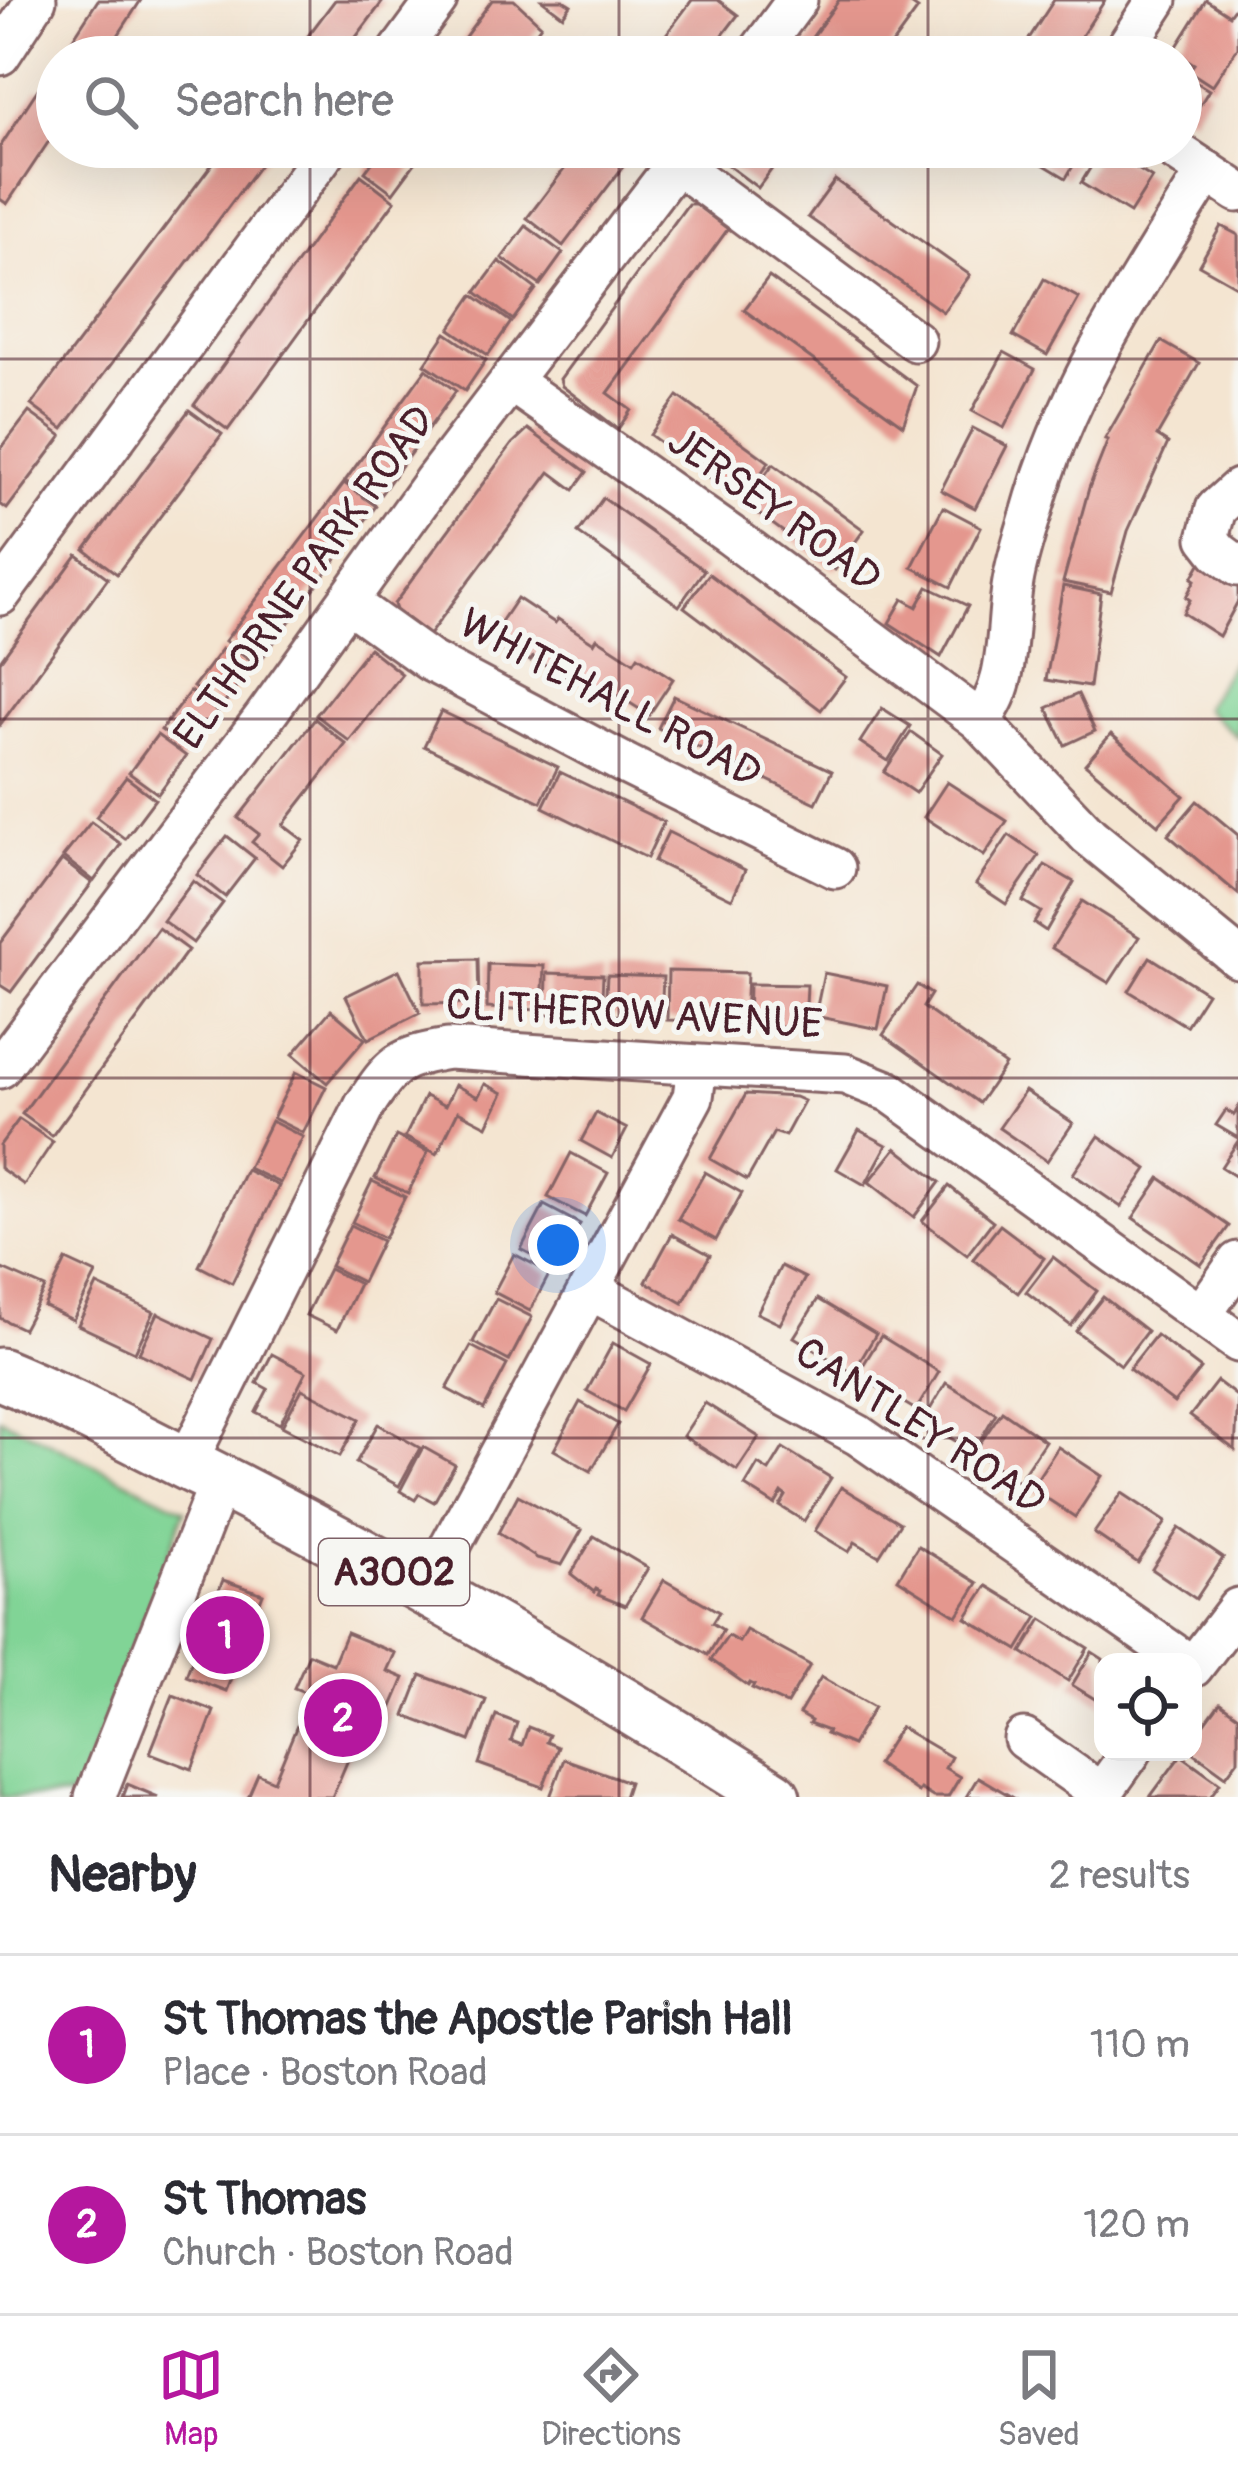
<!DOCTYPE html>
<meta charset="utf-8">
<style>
body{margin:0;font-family:Pangolin,sans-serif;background:#f2f2f3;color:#2b2b33}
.controls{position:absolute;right:36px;bottom:36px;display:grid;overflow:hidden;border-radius:24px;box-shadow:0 12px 48px #0002}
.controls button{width:108px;height:108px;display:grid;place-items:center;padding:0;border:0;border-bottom:3px solid #e1e1e2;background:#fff;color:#2b2b33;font:60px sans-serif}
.you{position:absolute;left:558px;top:1245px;width:42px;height:42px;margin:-30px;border:9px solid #fff;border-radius:50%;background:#1a73e8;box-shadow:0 0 0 18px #1a73e833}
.badge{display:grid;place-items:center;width:78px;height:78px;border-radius:50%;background:#b5179e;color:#fff;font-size:39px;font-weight:700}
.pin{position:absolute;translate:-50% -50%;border:6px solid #fff;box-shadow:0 3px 12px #0006}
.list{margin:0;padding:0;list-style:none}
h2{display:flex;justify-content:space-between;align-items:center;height:156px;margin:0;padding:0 48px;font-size:51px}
h2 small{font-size:39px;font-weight:400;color:#7c7c81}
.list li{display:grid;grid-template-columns:78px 1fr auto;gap:36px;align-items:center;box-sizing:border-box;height:180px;padding:0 48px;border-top:3px solid #e1e1e2}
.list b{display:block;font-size:45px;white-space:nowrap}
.list p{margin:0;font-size:39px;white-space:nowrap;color:#7c7c81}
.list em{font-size:39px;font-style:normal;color:#7c7c81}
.icon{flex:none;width:66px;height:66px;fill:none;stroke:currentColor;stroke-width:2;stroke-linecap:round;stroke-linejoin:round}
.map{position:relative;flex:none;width:1238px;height:1797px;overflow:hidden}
.search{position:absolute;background:#fff;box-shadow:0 12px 48px #0002;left:36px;right:36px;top:36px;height:132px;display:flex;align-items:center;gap:30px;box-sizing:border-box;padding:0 42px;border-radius:66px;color:#7c7c81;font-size:45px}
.sheet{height:516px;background:#fff}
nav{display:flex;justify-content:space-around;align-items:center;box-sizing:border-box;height:168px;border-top:3px solid #e1e1e2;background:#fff;font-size:33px;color:#7c7c81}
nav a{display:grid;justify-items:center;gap:6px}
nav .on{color:#b5179e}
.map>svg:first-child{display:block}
.green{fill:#81d496;stroke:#667a60;stroke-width:3}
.building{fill:#e4978e}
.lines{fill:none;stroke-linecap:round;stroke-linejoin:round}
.minor-casing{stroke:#866465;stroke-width:45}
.major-casing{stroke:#866465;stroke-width:57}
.minor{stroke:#fff;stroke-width:39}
.major{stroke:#fff;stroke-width:51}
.grid{fill:none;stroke:#4a1f2b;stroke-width:3;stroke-opacity:0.55}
.labels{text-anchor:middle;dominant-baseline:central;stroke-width:10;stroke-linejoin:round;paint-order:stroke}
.shield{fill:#f6f6f2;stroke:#7e6067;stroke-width:3}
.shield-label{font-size:39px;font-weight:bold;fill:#4a1f2b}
.street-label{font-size:42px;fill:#4a1f2b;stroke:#f6f6f2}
</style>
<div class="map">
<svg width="1238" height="1797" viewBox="0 0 1238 1797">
<rect width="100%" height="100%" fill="#f6f6f2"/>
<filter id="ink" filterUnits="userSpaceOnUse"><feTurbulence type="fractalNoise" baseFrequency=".00833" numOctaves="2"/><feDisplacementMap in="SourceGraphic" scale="24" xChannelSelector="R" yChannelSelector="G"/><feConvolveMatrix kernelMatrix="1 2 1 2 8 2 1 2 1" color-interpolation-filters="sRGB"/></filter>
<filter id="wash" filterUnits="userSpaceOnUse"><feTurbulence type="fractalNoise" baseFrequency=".004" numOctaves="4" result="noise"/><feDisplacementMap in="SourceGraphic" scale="48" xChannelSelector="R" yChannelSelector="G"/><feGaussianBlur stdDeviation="2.7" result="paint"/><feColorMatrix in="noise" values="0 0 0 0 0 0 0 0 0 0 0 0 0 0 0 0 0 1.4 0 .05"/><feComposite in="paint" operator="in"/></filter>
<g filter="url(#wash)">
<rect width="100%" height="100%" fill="#f4e5d1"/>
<g class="green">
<polygon points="1238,654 1238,738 1204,708"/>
<polygon points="0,1418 185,1510 76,1797 0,1797"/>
</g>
<g id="blocks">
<g class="building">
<polygon points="98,0 141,0 104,57 61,57"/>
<polygon points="335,0 384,0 341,57 292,57"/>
<polygon points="492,0 514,0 541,25 530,40 539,47 532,57 507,38 493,57 450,57"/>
<polygon points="542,0 563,0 571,5 563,16"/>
<polygon points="692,0 718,0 738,15 706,57 649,57"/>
<polygon points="839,0 905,0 918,9 883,57 813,57 803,50"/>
<polygon points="1054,0 1105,0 1068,57 1017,57"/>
<polygon points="1206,0 1229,15 1235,7 1238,9 1238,47 1212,86 1189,71 1194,64 1174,51"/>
<polygon points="1181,73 1209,90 1192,118 1181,112"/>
<polygon points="38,89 57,101 57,129 7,204 0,199 0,147"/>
<polygon points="225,147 273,147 63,429 31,405"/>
<polygon points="384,147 427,147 393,193 365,172"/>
<polygon points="581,147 638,147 563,246 527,218"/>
<polygon points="732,147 788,147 758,188 722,161"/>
<polygon points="1044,147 1084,147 1066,178 1036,160"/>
<polygon points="1103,147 1152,178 1130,213 1081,183"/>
<polygon points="361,175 395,201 228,430 194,405"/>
<polygon points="835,180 970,275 943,312 808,217"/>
<polygon points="688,204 695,204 728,229 608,393 631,410 618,429 562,386 560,379"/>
<polygon points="526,226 563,253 540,285 502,258"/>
<polygon points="1221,226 1238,235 1238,287 1199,265"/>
<polygon points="499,261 536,289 513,320 476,292"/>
<polygon points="769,277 917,386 903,425 744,310"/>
<polygon points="1044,279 1079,298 1047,355 1013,336"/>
<polygon points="473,295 511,322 488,355 450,329"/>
<polygon points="446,333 486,360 465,391 425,364"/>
<polygon points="1161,341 1199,363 1157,436 1168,443 1128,531 1111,592 1063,582 1089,488 1108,440 1105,439"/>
<polygon points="1004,352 1035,369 1004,428 972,411"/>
<polygon points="426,369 456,391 375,502 345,481"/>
<polygon points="678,396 769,462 741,501 650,435"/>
<polygon points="189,410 222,434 117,574 85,550"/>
<polygon points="29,412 62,436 7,509 0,504 0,450"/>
<polygon points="973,428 1007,446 975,508 941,490"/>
<polygon points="528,429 587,472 574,490 550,472 429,635 396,610 394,604 512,444"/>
<polygon points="773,464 864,530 835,570 744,503"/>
<polygon points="344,483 376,506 257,665 225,641"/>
<polygon points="603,498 704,570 679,606 578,533"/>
<polygon points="943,507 981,527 951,587 912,567"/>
<polygon points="77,555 108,578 0,725 0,661"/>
<polygon points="1201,562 1238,583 1238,601 1219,636 1183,613 1190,600 1186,597 1195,580 1192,578"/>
<polygon points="709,574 846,677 821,710 684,607"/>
<polygon points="1063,586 1101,594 1089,687 1046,680"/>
<polygon points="928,587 968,606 941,657 889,623 903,599 917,607"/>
<polygon points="517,598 555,623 558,619 594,643 597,638 634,662 638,656 673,679 649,715 614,693 609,700 573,676 569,680 533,657 530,661 492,635"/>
<polygon points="369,648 402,674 349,741 316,715"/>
<polygon points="222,649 250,669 221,708 193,687"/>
<polygon points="190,691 218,712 189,750 161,730"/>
<polygon points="1078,694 1095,731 1065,745 1047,708"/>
<polygon points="674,696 832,771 816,803 658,728"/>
<polygon points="882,708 910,726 888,761 860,742"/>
<polygon points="441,711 558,767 541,802 424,746"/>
<polygon points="315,719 346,744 283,825 303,840 282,866 252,842 259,834 238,818"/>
<polygon points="911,732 942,754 915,793 884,772"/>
<polygon points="1111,734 1184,796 1158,825 1085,764"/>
<polygon points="157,735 186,756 158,794 129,773"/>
<polygon points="560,772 664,822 647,858 543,807"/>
<polygon points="126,777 155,799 125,839 96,817"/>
<polygon points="947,782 1007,821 984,856 924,817"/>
<polygon points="1197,801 1238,835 1238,894 1168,835"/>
<polygon points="91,822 121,844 94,881 63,857"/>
<polygon points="668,832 745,870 732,899 654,861"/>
<polygon points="1009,835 1039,856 1006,904 976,884"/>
<polygon points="227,836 255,858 225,897 197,875"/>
<polygon points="62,860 92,883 11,992 0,985 0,943"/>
<polygon points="1045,865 1074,882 1046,931 1034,923 1041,912 1023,901"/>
<polygon points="193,881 223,903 193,943 163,921"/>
<polygon points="1082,901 1139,937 1109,983 1052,948"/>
<polygon points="158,928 188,950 52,1136 22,1114"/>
<polygon points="1150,957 1207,993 1186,1026 1129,991"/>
<polygon points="478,959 479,1003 423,1004 423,960"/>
<polygon points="488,964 544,966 542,1010 487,1008"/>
<polygon points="399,970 420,1013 368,1039 346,996"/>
<polygon points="668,971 747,973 745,1022 667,1020"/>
<polygon points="547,973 603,975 601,1017 546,1014"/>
<polygon points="824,973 887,986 878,1029 815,1016"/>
<polygon points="607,975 663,977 661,1017 605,1015"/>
<polygon points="749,984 807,985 805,1027 748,1025"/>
<polygon points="917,985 931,994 923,1007 1005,1065 979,1103 883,1035"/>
<polygon points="331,1010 365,1039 327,1083 293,1054"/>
<polygon points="296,1072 326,1087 303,1133 273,1118"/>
<polygon points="485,1084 503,1093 487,1126 458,1111 437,1154 405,1137 425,1096 445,1106 455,1085 478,1097"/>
<polygon points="1025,1091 1073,1123 1047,1161 999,1128"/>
<polygon points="746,1094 795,1097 804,1101 785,1136 774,1132 747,1180 710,1159"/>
<polygon points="1238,1108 1238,1138 1216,1125 1226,1110 1234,1115"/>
<polygon points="596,1113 627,1129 612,1158 581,1141"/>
<polygon points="19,1119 53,1142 24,1185 0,1168 0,1145"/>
<polygon points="271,1121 303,1137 280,1183 248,1168"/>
<polygon points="859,1130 887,1145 865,1185 837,1169"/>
<polygon points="396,1136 428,1152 408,1193 375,1178"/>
<polygon points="1099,1136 1147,1169 1121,1207 1073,1174"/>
<polygon points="1238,1141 1238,1178 1221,1167"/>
<polygon points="896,1148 940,1182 914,1217 869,1182"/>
<polygon points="571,1153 608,1173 585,1216 548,1197"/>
<polygon points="246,1170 279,1186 232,1283 199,1266"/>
<polygon points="705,1172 742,1193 716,1240 678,1219"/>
<polygon points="1160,1178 1229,1226 1201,1265 1133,1218"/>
<polygon points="372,1181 405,1197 384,1238 352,1222"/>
<polygon points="949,1186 993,1221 967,1255 922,1221"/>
<polygon points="544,1205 580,1224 557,1268 521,1249"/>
<polygon points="350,1225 382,1241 362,1282 330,1266"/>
<polygon points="1000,1225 1044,1258 1018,1293 973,1259"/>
<polygon points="672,1234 710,1255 683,1303 646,1282"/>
<polygon points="514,1254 550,1273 530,1311 494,1292"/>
<polygon points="1053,1257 1097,1291 1071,1326 1026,1292"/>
<polygon points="66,1260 96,1274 73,1320 44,1306"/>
<polygon points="781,1266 805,1278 780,1324 757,1313"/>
<polygon points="0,1268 45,1288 23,1329 0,1318"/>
<polygon points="329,1269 359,1284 337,1330 306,1315"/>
<polygon points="97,1285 154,1312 135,1352 78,1325"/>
<polygon points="1103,1297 1147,1331 1121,1365 1076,1331"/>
<polygon points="496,1299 532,1317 509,1361 473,1342"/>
<polygon points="818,1299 876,1334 853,1373 794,1337"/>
<polygon points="158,1313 213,1339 195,1379 139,1353"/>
<polygon points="1156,1335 1201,1369 1174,1403 1129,1369"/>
<polygon points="881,1336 939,1372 916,1410 857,1375"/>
<polygon points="613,1343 651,1364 624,1411 587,1391"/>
<polygon points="471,1346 507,1365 484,1409 447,1389"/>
<polygon points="272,1354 306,1372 280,1424 256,1412 268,1389 257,1383"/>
<polygon points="1217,1381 1238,1397 1235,1450 1190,1416"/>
<polygon points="946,1383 996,1413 973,1452 923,1421"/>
<polygon points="302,1389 360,1419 340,1456 282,1426"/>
<polygon points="580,1402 618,1424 591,1471 554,1450"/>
<polygon points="705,1403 759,1437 737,1470 683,1436"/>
<polygon points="1002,1411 1045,1441 1018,1481 974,1452"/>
<polygon points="378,1424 420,1448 399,1486 356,1463"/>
<polygon points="423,1447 455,1465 434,1502 419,1494 415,1500 400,1491"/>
<polygon points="1058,1447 1102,1476 1075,1517 1031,1488"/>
<polygon points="783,1448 831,1478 804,1521 780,1506 786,1496 782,1493 775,1505 745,1486 758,1464 769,1471"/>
<polygon points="841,1487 900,1523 879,1556 855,1542 849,1552 815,1531"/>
<polygon points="1122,1493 1166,1522 1138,1563 1094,1533"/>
<polygon points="518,1495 582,1530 562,1565 537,1558 498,1533"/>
<polygon points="1179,1528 1223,1558 1196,1599 1152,1569"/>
<polygon points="594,1536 648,1568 625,1606 598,1595 600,1591 596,1589 594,1592 571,1574"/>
<polygon points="918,1546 978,1583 957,1616 898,1579"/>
<polygon points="223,1580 263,1594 226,1691 186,1676"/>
<polygon points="664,1580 719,1612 712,1623 723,1630 708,1655 642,1617"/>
<polygon points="987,1586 1038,1617 1018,1650 966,1618"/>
<polygon points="1042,1619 1088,1648 1068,1681 1022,1652"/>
<polygon points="746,1630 810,1665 787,1704 752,1688 754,1685 750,1683 748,1686 711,1660 728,1636 739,1642"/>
<polygon points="346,1633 395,1653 387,1671 404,1678 374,1749 356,1741 332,1797 248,1797 258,1774 274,1781 310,1694 294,1688 309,1654 333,1664"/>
<polygon points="1092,1652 1103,1659 1103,1704 1072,1685"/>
<polygon points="421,1675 486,1700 470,1741 405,1716"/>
<polygon points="821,1677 874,1707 852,1745 826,1734 828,1731 809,1724 811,1721 799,1714"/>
<polygon points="173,1695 214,1711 192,1769 150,1753"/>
<polygon points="1220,1703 1238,1716 1238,1760 1226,1776 1193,1752 1193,1740"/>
<polygon points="496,1715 517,1723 511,1741 522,1745 528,1727 549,1735 546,1742 558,1747 543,1787 479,1764"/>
<polygon points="900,1727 951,1757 945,1768 960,1777 948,1797 933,1797 920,1789 918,1792 877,1764"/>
<polygon points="1181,1755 1220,1783 1210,1797 1150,1797"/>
<polygon points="564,1759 629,1782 624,1797 550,1797"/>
<polygon points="978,1777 1012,1797 966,1797"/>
<polygon points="127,1784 158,1797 122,1797"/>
</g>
</g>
</g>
<g filter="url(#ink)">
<use href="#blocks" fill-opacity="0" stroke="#866465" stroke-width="3"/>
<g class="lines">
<g class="minor-casing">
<g id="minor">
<polyline points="0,55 36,0"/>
<polyline points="395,57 437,0"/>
<polyline points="755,57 797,0"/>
<polyline points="1120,57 1157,0"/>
<polyline points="1170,147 1238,192"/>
<polyline points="677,164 915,341"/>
<path d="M 1207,171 C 1140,279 1066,388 1032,511 C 1025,534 1017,558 1013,582 C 1005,625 1012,689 979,720 L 1089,836 L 1238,958"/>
<polyline points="510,381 730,535 979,720"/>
<polyline points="1238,489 1216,509 1208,538 1219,552 1238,566"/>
<polyline points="0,595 329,147"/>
<polyline points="349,603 430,661 627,765 835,868"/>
<polyline points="0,1068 263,719 433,482 689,147"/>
<polyline points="591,1290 858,1435 1186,1662"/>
<polyline points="1201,1315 1238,1262"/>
<path d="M 186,1464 L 365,1105 C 392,1064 398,1057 448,1049 L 845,1074 L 890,1092 L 1238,1342"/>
<polyline points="426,1591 693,1097 697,1067"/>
<polyline points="1193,1667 1238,1608"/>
<polyline points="1024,1739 1101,1793"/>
<polyline points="95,1797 220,1481"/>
<polyline points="1099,1797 1131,1752"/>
</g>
</g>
<g class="major-casing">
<path id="major" d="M 0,1374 C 71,1403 136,1439 205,1473 C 400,1571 590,1680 774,1797"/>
</g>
<use href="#minor" class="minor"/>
<use href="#major" class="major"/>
</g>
</g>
<path class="grid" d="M 310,0 L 310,57M 619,0 L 619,57M 928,0 L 928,57M 310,147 L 310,1797M 619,147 L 619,1797M 928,147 L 928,1797M 0,359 L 1238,359M 0,719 L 1238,719M 0,1078 L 1238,1078M 0,1438 L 1238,1438"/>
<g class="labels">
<rect class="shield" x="319" y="1539" width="150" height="66" rx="9"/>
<g class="shield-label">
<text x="394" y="1572">A3002</text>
</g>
<g class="street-label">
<text transform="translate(774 510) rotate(36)">JERSEY ROAD</text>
<text transform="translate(305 578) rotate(-54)">ELTHORNE PARK ROAD</text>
<text transform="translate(610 699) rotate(28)">WHITEHALL ROAD</text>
<text transform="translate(634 1015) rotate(3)">CLITHEROW AVENUE</text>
<text transform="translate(920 1427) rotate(33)">CANTLEY ROAD</text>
</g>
</g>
</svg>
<div class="controls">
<button><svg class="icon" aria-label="locate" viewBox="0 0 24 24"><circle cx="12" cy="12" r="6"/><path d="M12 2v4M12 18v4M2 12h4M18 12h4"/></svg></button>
</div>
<div class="you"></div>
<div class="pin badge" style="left:225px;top:1635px">1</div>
<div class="pin badge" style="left:343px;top:1718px">2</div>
<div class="search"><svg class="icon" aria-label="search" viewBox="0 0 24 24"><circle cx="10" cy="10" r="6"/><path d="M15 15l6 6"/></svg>Search here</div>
</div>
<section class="sheet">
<h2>Nearby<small>2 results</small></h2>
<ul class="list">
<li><span class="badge">1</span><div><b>St Thomas the Apostle Parish Hall</b><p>Place · Boston Road</p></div><em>110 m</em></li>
<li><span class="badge">2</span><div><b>St Thomas</b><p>Church · Boston Road</p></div><em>120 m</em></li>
</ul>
</section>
<nav>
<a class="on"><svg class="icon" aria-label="map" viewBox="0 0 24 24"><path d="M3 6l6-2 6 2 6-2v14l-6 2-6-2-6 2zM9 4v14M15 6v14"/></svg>Map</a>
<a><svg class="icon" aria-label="directions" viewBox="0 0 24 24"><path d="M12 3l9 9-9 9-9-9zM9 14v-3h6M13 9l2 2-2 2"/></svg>Directions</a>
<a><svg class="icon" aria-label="saved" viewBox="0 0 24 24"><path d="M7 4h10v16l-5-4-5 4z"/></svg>Saved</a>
</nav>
